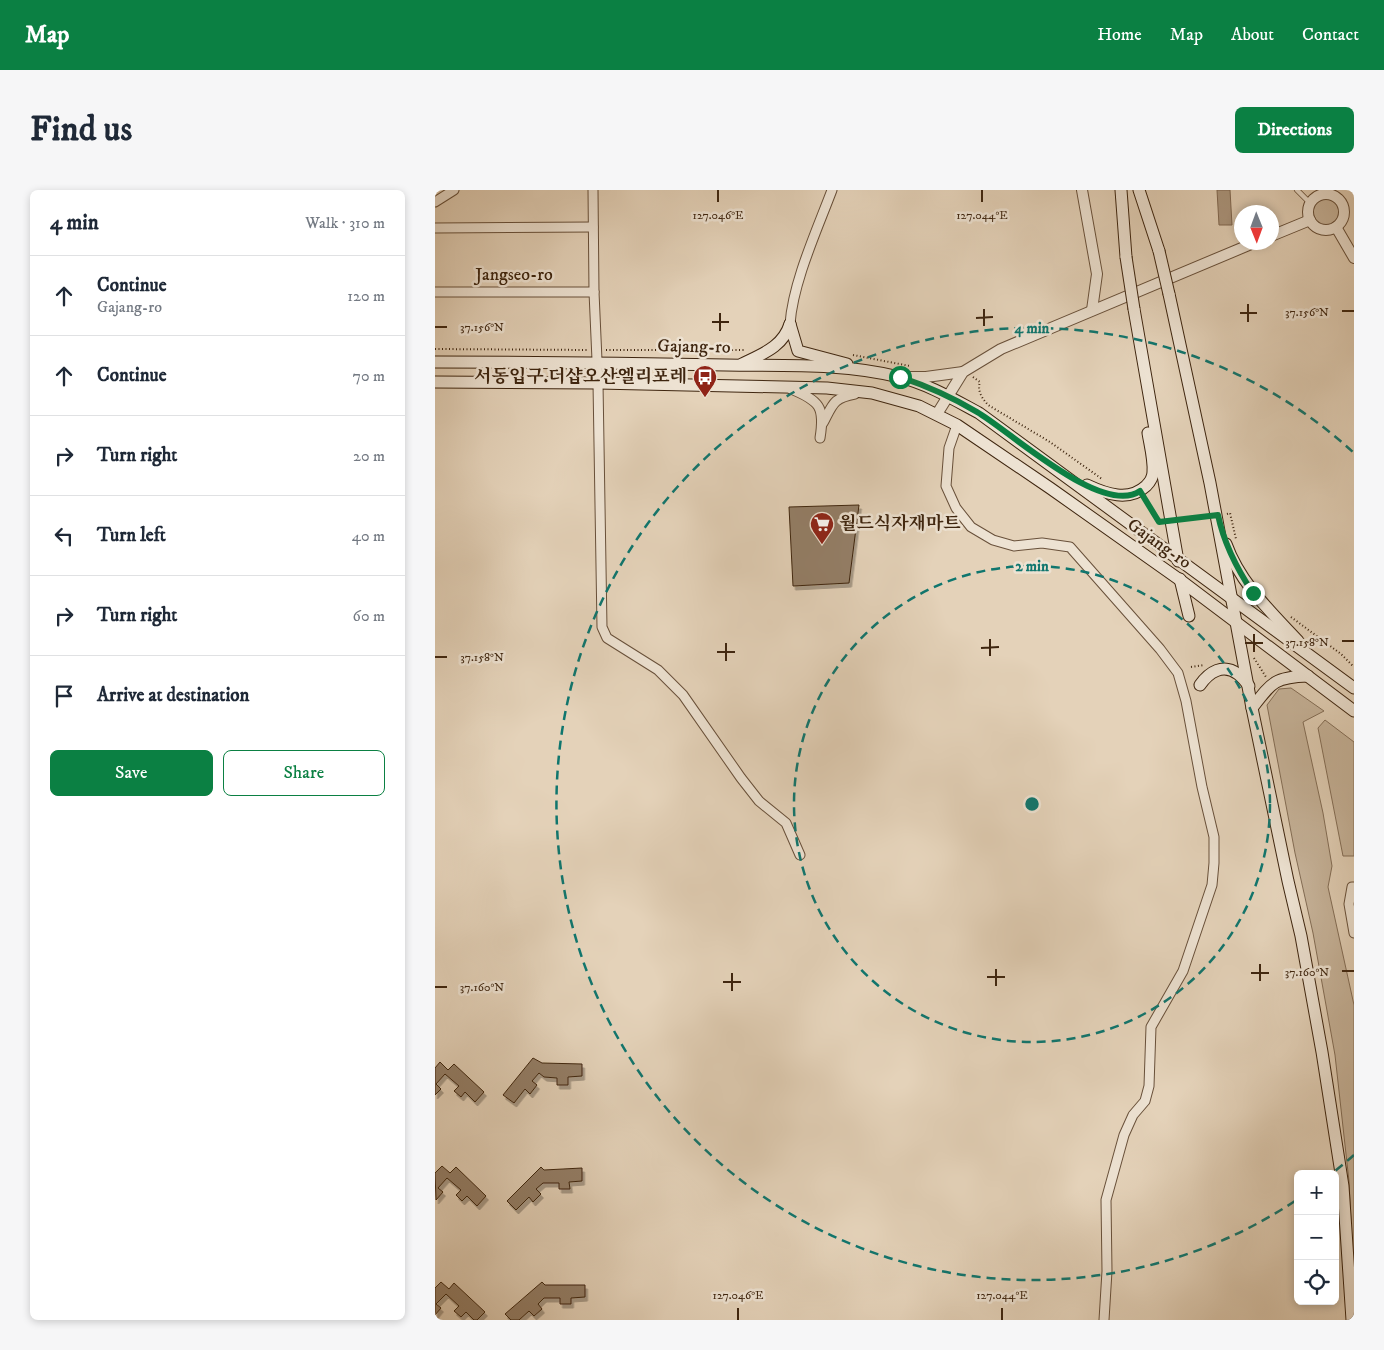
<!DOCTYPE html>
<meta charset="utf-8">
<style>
body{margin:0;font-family:"IM FELL DW Pica","Noto Serif KR",serif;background:#f6f6f7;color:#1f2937}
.controls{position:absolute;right:15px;bottom:15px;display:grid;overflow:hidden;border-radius:8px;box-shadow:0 2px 8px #0003}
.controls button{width:45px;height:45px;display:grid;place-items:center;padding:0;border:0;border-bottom:1px solid #e0e1e3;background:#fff;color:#1f2937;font:25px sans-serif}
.compass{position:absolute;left:799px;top:15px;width:45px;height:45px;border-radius:50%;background:#fff;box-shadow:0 2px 8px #0003;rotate:179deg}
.stop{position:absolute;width:15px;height:15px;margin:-11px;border:4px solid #0b8043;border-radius:50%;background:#fff}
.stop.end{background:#0b8043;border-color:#fff;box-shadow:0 1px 5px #0008}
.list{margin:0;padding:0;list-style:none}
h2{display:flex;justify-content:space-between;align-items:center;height:65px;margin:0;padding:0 20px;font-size:21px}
h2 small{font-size:16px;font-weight:400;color:#747a83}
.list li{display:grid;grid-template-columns:32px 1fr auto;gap:15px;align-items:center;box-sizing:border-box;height:80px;padding:0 20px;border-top:1px solid #e0e1e3}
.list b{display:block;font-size:19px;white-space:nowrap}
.list p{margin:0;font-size:16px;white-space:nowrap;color:#747a83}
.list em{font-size:16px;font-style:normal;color:#747a83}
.actions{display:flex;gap:10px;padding:15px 20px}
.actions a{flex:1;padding:11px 0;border:1px solid #0b8043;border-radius:8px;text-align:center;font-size:18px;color:#0b8043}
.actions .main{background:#0b8043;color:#fff}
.icon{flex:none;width:28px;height:28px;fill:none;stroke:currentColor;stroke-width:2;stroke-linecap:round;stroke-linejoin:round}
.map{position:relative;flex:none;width:919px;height:1130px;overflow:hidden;border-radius:8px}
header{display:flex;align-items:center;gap:30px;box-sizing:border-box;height:70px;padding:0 25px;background:#0b8043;color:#fff}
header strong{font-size:24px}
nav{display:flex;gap:28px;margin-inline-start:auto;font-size:18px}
.intro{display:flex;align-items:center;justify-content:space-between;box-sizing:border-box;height:120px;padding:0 30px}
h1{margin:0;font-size:35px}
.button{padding:12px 22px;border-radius:8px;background:#0b8043;color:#fff;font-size:18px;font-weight:700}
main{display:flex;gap:30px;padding:0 30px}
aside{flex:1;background:#fff;border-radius:8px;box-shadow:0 2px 8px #0003}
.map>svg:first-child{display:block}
.green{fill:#c8b59c;stroke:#836d56}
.water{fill:#ac977f;stroke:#806952}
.building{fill:#947f67;stroke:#3e250f;filter:url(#shadow)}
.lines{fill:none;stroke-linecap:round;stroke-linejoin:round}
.service-casing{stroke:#68503a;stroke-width:6}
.minor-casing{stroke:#68503a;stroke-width:11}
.tertiary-casing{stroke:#68503a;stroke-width:12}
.secondary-casing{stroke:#3e250f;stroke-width:13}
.path{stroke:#3e250f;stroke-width:2;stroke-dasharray:1 2.5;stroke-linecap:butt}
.service{stroke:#ede2d2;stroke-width:4.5}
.minor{stroke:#ede2d2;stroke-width:9}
.tertiary{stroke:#ede2d2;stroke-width:10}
.secondary{stroke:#ede2d2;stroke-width:11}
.secondary-bridge-casing{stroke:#3e250f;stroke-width:13;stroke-linecap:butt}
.secondary-bridge{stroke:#ede2d2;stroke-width:11}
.route{stroke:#0b8043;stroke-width:6}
.ticks{fill:none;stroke:#3e250f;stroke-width:2}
.ring{fill:none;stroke:#0f766e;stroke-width:2.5;stroke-dasharray:9 6}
.labels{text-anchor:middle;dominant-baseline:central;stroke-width:5;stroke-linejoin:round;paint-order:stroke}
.street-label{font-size:18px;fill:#3e250f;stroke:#ede2d2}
.poi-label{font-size:18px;font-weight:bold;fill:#3e250f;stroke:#ede2d2;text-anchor:end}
.ticks-label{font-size:12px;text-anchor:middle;fill:#3e250f;stroke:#ede2d2;stroke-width:5;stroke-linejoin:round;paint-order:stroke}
.centre{fill:#0f766e;stroke:#ede2d2;stroke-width:2.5}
.ring-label{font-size:15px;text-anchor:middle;font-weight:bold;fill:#0f766e;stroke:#ede2d2;stroke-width:5;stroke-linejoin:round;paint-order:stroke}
</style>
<header>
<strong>Map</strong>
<nav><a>Home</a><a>Map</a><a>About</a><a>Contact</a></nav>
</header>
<div class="intro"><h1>Find us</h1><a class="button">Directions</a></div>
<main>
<aside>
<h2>4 min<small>Walk · 310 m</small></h2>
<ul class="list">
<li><svg class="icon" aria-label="ahead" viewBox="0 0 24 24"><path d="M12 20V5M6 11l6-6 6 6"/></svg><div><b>Continue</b><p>Gajang-ro</p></div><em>120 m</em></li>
<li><svg class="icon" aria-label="ahead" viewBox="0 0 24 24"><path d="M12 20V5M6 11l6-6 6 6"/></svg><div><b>Continue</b></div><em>70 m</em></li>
<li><svg class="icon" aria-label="right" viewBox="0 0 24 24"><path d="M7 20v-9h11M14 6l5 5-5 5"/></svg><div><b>Turn right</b></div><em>20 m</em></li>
<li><svg class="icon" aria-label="left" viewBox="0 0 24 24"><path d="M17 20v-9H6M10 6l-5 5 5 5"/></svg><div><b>Turn left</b></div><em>40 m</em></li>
<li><svg class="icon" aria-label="right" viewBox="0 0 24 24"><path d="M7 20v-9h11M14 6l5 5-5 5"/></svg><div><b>Turn right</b></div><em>60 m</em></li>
<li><svg class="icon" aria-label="arrive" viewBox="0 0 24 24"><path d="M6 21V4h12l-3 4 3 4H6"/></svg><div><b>Arrive at destination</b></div></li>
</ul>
<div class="actions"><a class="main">Save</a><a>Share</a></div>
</aside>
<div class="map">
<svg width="919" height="1130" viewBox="0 0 919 1130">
<defs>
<filter id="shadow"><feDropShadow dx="2.5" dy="4" stdDeviation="0" flood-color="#0004"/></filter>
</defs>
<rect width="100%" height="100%" fill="#e4d2b9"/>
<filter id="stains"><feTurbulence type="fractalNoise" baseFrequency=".004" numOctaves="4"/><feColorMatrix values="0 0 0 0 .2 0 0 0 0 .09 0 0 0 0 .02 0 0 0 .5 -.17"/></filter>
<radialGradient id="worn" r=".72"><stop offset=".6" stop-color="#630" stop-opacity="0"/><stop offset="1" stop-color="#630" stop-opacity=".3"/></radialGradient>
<g class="green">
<circle cx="891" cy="22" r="14"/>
<polygon points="856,498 889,521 868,532 888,623 897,676 893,697 919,815 919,1095 914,991 900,865 878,743 860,663 832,515 844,499"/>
<polygon points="890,530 919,552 919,666 908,666 883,538"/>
</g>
<polygon class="water" points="782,0 795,0 797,35 784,35"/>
<g class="building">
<polygon points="424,315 414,393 358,396 354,317"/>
<polygon points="98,868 107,873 147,874 147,886 133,887 133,895 122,895 122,888 109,887 104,883 97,891 102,895 95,904 90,899 79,913 68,905"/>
<polygon points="5,872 13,880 19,874 49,902 40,912 30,902 26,907 19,901 24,896 10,884 1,894 6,899 0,905 0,878"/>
<polygon points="7,976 15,983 21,977 51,1006 42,1016 32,1006 27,1011 21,1005 26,1000 12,988 3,998 8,1002 1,1010 0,983"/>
<polygon points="106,977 109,980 147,978 147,991 134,992 135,999 124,999 124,993 108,993 101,999 106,1004 98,1012 94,1007 81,1020 72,1011"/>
<polygon points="6,1092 14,1099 19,1093 50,1122 42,1130 39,1130 31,1122 26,1127 19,1121 24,1116 11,1104 1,1114 6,1118 0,1125 0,1098"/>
<polygon points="107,1092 110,1095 150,1095 150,1107 136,1108 136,1114 125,1114 125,1108 109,1108 103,1114 107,1119 99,1126 94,1121 84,1130 76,1130 70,1124"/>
</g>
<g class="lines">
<g class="service-casing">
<polyline id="service" points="862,0 875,13"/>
</g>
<g class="minor-casing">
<g id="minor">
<polyline points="158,0 159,102 163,193 167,437 172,448 223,480 248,505 306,588 324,611 351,633 365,665"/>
<polyline points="0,12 19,0"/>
<polyline points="0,38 158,37"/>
<polyline points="0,102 159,102"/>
<path d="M 355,134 C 358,92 382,40 397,0"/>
<path d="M 356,199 C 385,211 390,217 385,248"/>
<path d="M 388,233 C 398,214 398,208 420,204"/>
<polyline points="522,235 514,258 511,296 521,318 536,337 558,350 579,356 607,353 635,357 725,459 743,483 751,511 767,597 779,647 779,673 777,695 748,781 716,837 714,896 710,911 698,925 689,945 671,1010 672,1081 669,1130"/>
<polyline points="919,697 917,697 914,714 919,743"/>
</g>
</g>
<g class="tertiary-casing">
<g id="tertiary">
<polyline points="647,0 662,84 657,120"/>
<circle cx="891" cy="22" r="18"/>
<polyline points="901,37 919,68"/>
<polyline points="836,46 875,30"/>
<polyline points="469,187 491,187 528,182"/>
<polyline points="502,224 528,182 566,159 821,52"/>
</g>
</g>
<g class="secondary-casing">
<g id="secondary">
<polyline points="686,0 691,67"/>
<polyline points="704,0 724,61"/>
<polyline points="734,104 775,293 817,518 853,691 866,746 887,862 908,996 917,1130"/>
<polyline points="699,119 743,371"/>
<polyline points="355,134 363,161 412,174"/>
<path d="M 0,172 C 97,172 194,173 291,175 C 349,176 409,173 464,187 C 493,194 518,209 544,223 L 919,498"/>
<path d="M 307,174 C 327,164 348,157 355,134"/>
<polyline points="0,192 163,193 392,198 437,203 484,216 522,235 615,298 745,390 919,521"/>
<path d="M 652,295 C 671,304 694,312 711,296 C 715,292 718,288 718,282 C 719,270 715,255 713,243"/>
<path d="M 791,354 C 805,393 835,421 863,451"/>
<polyline points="745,389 754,426"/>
<path d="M 765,495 C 774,482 788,473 803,484 C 807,487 811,492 814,496"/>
<path d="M 817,518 C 837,492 840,487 873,486"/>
</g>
</g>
<g class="path">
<polyline points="0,159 154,160"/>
<polyline points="171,160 311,160"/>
<polyline points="418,165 475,176"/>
<path d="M 538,187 L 545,192 C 542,201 547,208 553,215 L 615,252 L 667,289"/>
<polyline points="710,309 725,332"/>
<polyline points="792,324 795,323 801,349"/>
<polyline points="747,329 772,326"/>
<polyline points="856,427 906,464 919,477"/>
<polyline points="819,468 831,487"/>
<polyline points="756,477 769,475"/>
</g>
<use href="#service" class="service"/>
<use href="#minor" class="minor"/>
<use href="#tertiary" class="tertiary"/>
<use href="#secondary" class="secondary"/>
<g class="secondary-bridge-casing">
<g id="secondary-bridge">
<polyline points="724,61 734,104"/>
<polyline points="691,67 699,119"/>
</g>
</g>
<use href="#secondary-bridge" class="secondary-bridge"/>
</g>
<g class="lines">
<path class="route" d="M 465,187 C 492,196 517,207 542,222 C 575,241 667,327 705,301 L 724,332 L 783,325 C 789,354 802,379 818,403"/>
</g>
<path class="ticks" d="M 283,0 L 283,12M 547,0 L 547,12M 813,114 L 813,132M 549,119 L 549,136M 907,121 L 919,121M 285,123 L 285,141M 805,123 L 822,123M 541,128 L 558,127M 277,132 L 294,132M 0,137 L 12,137M 819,444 L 819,462M 555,449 L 555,466M 907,451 L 919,451M 291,453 L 291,471M 810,453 L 828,453M 546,458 L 564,457M 282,462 L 300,462M 0,467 L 12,467M 825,774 L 825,791M 561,779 L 561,796M 907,781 L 919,781M 297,783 L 297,801M 816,783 L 834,783M 552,787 L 570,787M 288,792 L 306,792M 0,797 L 12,797M 303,1118 L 303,1130M 567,1118 L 567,1130"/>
<g class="ring">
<circle cx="597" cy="614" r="238"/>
<path d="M919 965A476 476 0 0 1 900 981M860 1011A476 476 0 1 1 919 263"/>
</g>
<defs>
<g id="bus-pin" transform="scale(1.25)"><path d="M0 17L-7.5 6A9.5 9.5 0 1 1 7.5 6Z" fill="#8f2418" stroke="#ede2d2"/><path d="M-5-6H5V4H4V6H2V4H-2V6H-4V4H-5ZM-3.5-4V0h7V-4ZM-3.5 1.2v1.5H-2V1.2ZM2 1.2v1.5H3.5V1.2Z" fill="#fff"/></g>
<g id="supermarket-pin" transform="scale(1.25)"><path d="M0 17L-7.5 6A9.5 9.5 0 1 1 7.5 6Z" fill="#8f2418" stroke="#ede2d2"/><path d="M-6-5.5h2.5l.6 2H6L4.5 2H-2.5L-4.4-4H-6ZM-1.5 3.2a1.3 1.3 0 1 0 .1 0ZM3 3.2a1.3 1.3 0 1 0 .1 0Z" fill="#fff"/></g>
</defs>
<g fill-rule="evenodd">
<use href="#bus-pin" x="270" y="187"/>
<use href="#supermarket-pin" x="387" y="334"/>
</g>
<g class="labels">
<g class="street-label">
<text x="79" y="85">Jangseo-ro</text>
<text transform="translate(259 157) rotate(1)">Gajang-ro</text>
<text transform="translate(724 354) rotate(35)">Gajang-ro</text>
</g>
<g class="poi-label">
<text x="252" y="187">서동입구.더샵오산엘리포레</text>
<text x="404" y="334" text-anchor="start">월드식자재마트</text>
</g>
</g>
<g class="ticks-label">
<text x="283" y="29">127.046°E</text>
<text x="547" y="29">127.044°E</text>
<text x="872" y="126">37.156°N</text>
<text x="47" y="141">37.156°N</text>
<text x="872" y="456">37.158°N</text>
<text x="47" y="471">37.158°N</text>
<text x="872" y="786">37.160°N</text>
<text x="47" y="801">37.160°N</text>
<text x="303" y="1109">127.046°E</text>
<text x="567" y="1109">127.044°E</text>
</g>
<circle cx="597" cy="614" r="8" class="centre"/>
<g class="ring-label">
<text x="597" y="143">4 min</text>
<text x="597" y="381">2 min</text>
</g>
<rect width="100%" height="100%" filter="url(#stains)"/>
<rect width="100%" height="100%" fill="url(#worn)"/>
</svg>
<div class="controls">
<button>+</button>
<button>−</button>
<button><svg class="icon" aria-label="locate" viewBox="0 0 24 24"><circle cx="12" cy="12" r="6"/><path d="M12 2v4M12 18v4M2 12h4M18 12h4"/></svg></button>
</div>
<svg class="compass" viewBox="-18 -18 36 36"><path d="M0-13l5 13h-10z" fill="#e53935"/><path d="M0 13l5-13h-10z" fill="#747a83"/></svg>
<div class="stop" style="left:465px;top:187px"></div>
<div class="stop end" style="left:818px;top:403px"></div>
</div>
</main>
